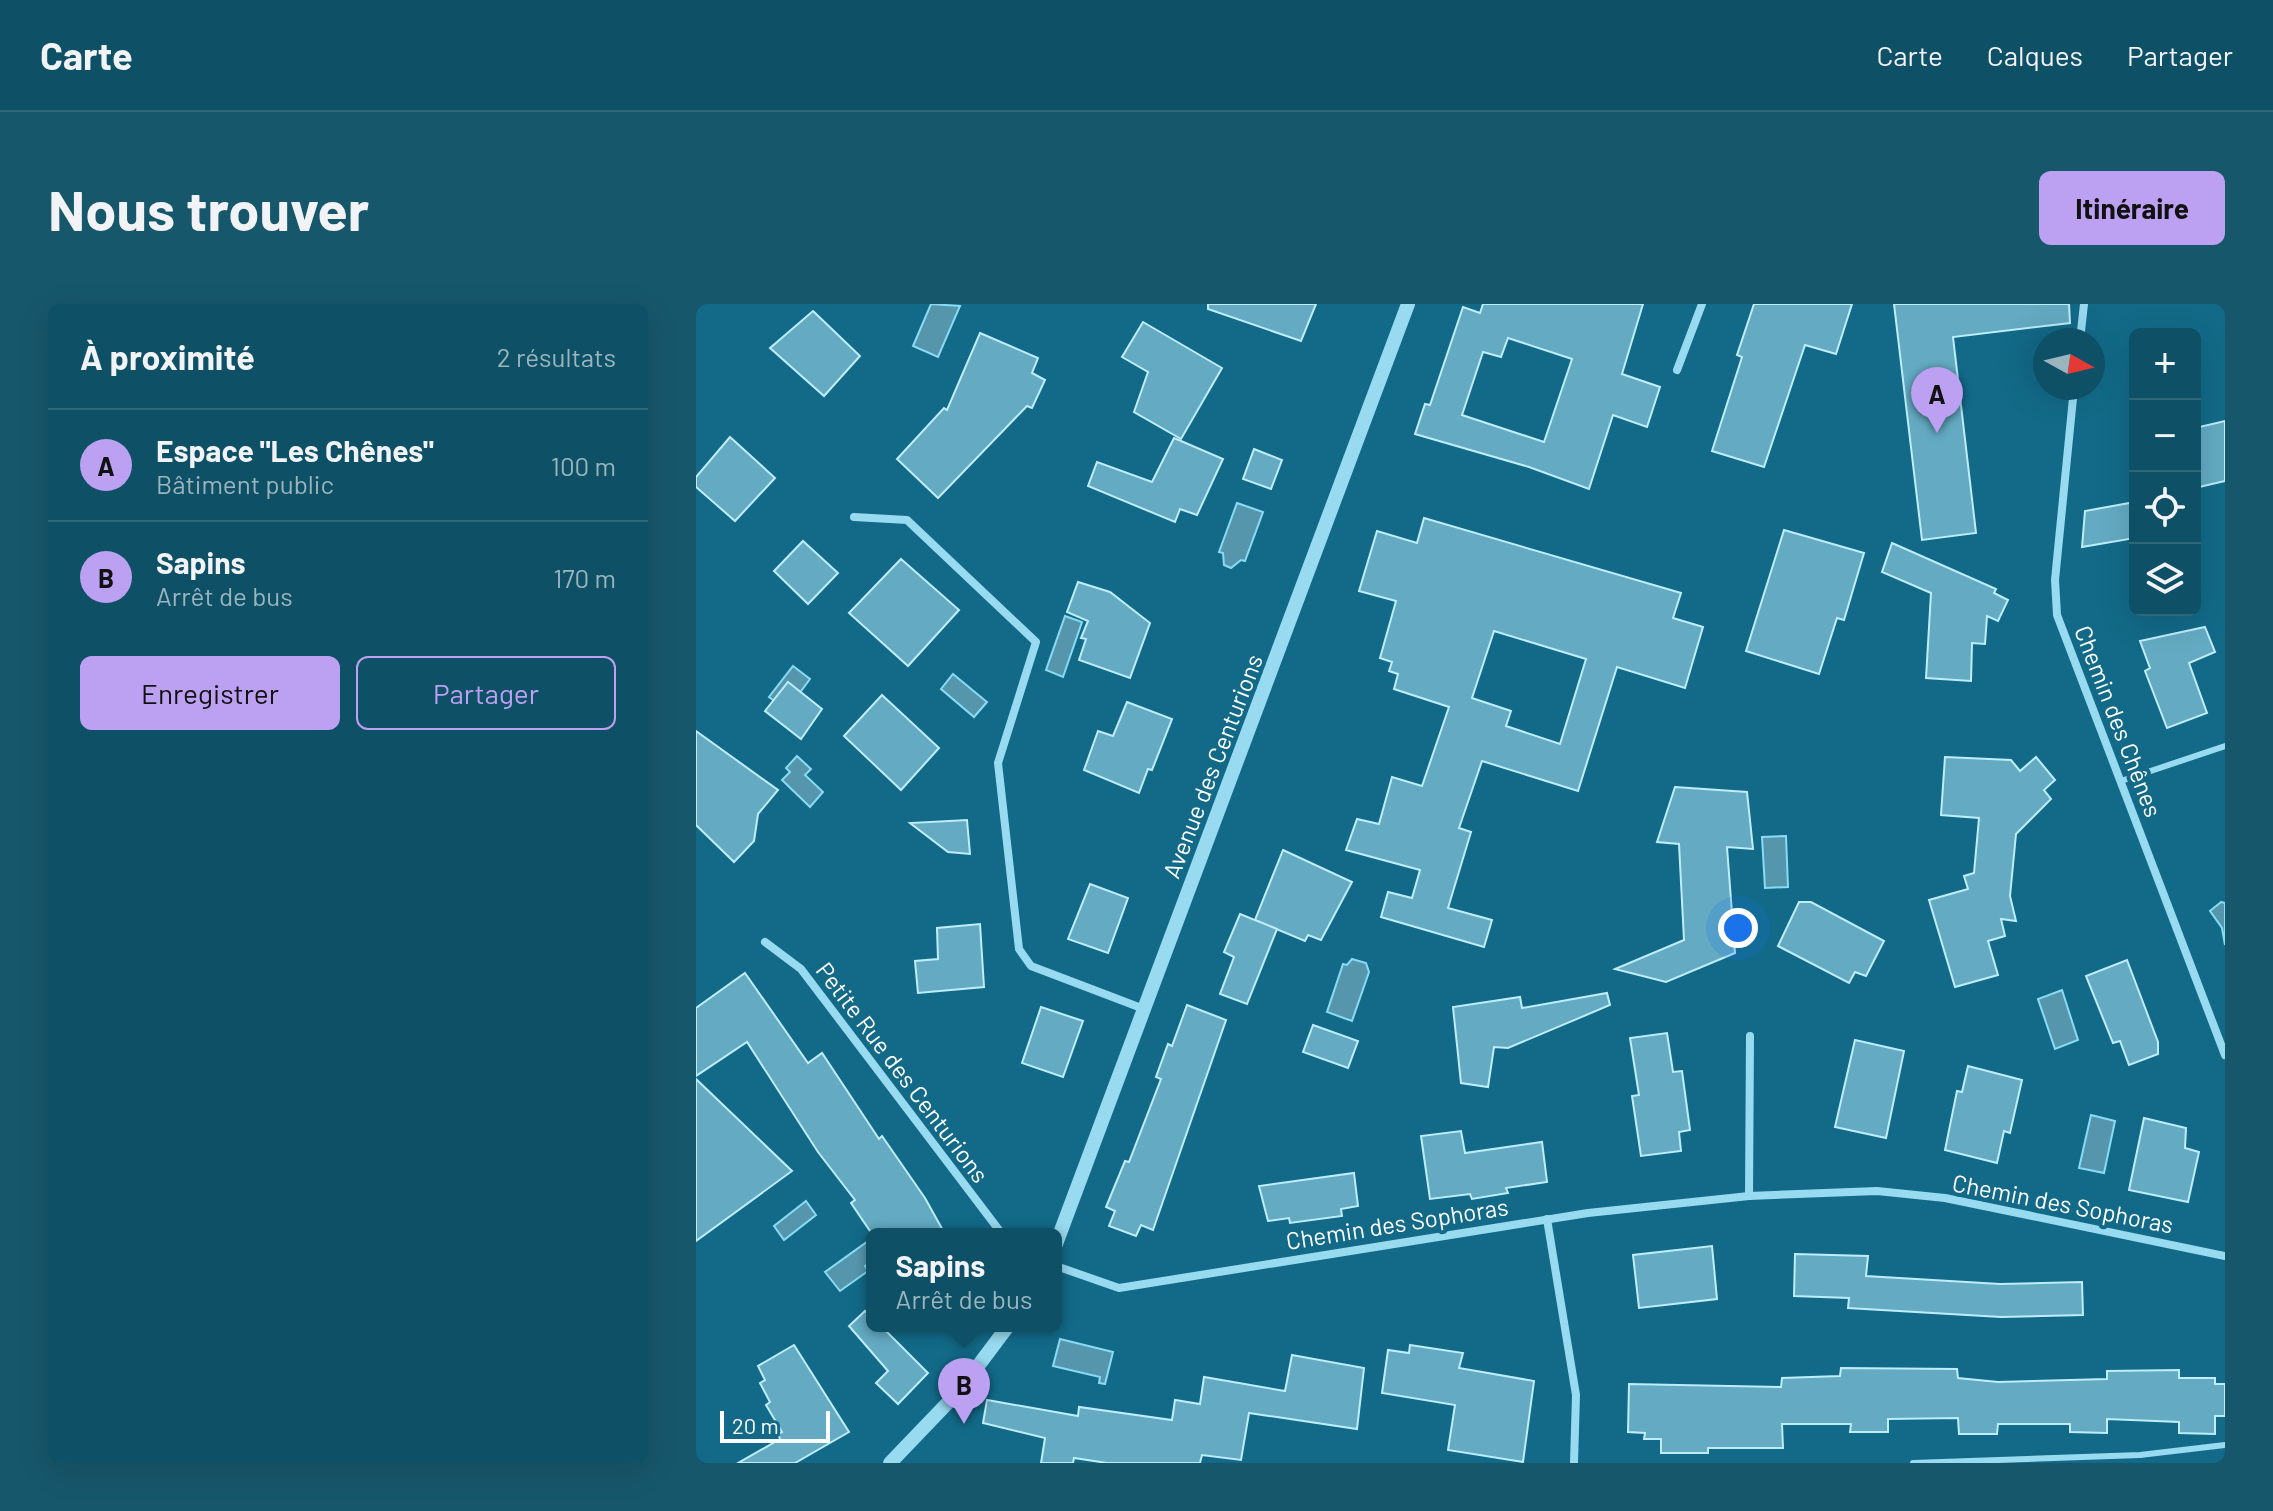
<!DOCTYPE html>
<html lang="fr">
<meta charset="utf-8">
<style>
body{margin:0;font-family:Barlow,sans-serif;background:#17576c;color:#f1f3f6}
.controls{position:absolute;right:24px;top:24px;display:grid;overflow:hidden;border-radius:12px;box-shadow:0 8px 32px #0002}
.controls button{width:72px;height:72px;display:grid;place-items:center;padding:0;border:0;border-bottom:2px solid #2e677a;background:#0e5066;color:#f1f3f6;font:40px sans-serif}
.compass{position:absolute;left:1337px;top:24px;width:72px;height:72px;border-radius:50%;background:#0e5066;box-shadow:0 8px 32px #0002;rotate:98deg}
.scale{position:absolute;left:24px;bottom:20px;width:110px;box-sizing:border-box;padding-left:8px;border:4px solid #fff;border-top:0;font-size:22px;line-height:28px;white-space:nowrap;color:#fff;-webkit-text-stroke:6px #126a88;paint-order:stroke}
.you{position:absolute;left:1042px;top:624px;width:28px;height:28px;margin:-20px;border:6px solid #fff;border-radius:50%;background:#1a73e8;box-shadow:0 0 0 12px #1a73e833}
.badge{display:grid;place-items:center;width:52px;height:52px;border-radius:50%;background:#bca0f2;color:#111;font-size:26px;font-weight:700}
.pin{position:absolute;translate:-50% -66px;filter:drop-shadow(0 2px 4px #0008)}
.pin::after{content:'';position:absolute;top:42px;width:28px;height:24px;background:inherit;clip-path:polygon(0 0,100% 0,50% 100%)}
.popup{position:absolute;left:170px;top:924px;width:196px;height:104px;box-sizing:border-box;display:grid;place-content:center;border-radius:12px;background:#0e5066;filter:drop-shadow(0 2px 6px #0005);font-size:26px;white-space:nowrap;color:#9bb5bf}
.popup b{font-size:30px;color:#f1f3f6}
.popup::after{content:'';position:absolute;left:50%;top:100%;margin-left:-16px;border:16px solid transparent;border-top-color:#0e5066}
.list{margin:0;padding:0;list-style:none}
h2{display:flex;justify-content:space-between;align-items:center;height:104px;margin:0;padding:0 32px;font-size:34px}
h2 small{font-size:26px;font-weight:400;color:#9bb5bf}
.list li{display:grid;grid-template-columns:52px 1fr auto;gap:24px;align-items:center;box-sizing:border-box;height:112px;padding:0 32px;border-top:2px solid #2e677a}
.list b{display:block;font-size:30px;white-space:nowrap}
.list p{margin:0;font-size:26px;white-space:nowrap;color:#9bb5bf}
.list em{font-size:26px;font-style:normal;color:#9bb5bf}
.actions{display:flex;gap:16px;padding:24px 32px}
.actions a{flex:1;padding:18px 0;border:2px solid #bca0f2;border-radius:12px;text-align:center;font-size:28px;color:#bca0f2}
.actions .main{background:#bca0f2;color:#111}
.icon{flex:none;width:44px;height:44px;fill:none;stroke:currentColor;stroke-width:2;stroke-linecap:round;stroke-linejoin:round}
.map{position:relative;flex:none;width:1529px;height:1159px;overflow:hidden;border-radius:12px}
header{display:flex;align-items:center;gap:48px;box-sizing:border-box;height:112px;padding:0 40px;background:#0e5066;border-bottom:2px solid #2e677a}
header strong{font-size:38px}
nav{display:flex;gap:44px;margin-inline-start:auto;font-size:28px}
.intro{display:flex;align-items:center;justify-content:space-between;box-sizing:border-box;height:192px;padding:0 48px}
h1{margin:0;font-size:56px}
.button{padding:20px 36px;border-radius:12px;background:#bca0f2;color:#111;font-size:28px;font-weight:700}
main{display:flex;gap:48px;padding:0 48px}
aside{flex:1;background:#0e5066;border-radius:12px;box-shadow:0 8px 32px #0002}
.map>svg:first-child{display:block}
.water{fill:#5696ad;stroke:#89dbf3;stroke-width:2}
.building{fill:#63aac2;stroke:#beedfc;stroke-width:2;fill-rule:evenodd}
.lines{fill:none;stroke-linecap:round;stroke-linejoin:round}
.service{stroke:#98daf0;stroke-width:6}
.minor{stroke:#98daf0;stroke-width:8}
.tertiary{stroke:#98daf0;stroke-width:14}
.labels{text-anchor:middle;dominant-baseline:central;stroke-width:8;stroke-linejoin:round;paint-order:stroke}
.street-label{font-size:24px;fill:#fff;stroke:#126a88}
</style>
<header>
<strong>Carte</strong>
<nav><a>Carte</a><a>Calques</a><a>Partager</a></nav>
</header>
<div class="intro"><h1>Nous trouver</h1><a class="button">Itinéraire</a></div>
<main>
<aside>
<h2>À proximité<small>2 résultats</small></h2>
<ul class="list">
<li><span class="badge">A</span><div><b>Espace &quot;Les Chênes&quot;</b><p>Bâtiment public</p></div><em>100 m</em></li>
<li><span class="badge">B</span><div><b>Sapins</b><p>Arrêt de bus</p></div><em>170 m</em></li>
</ul>
<div class="actions"><a class="main">Enregistrer</a><a>Partager</a></div>
</aside>
<div class="map">
<svg width="1529" height="1159" viewBox="0 0 1529 1159">
<rect width="100%" height="100%" fill="#126a88"/>
<g class="water">
<polygon points="235,0 264,2 242,53 217,42"/>
<polygon points="541,199 567,208 549,257 545,256 535,264 528,261 527,249 523,248"/>
<polygon points="369,312 386,318 367,373 350,366"/>
<polygon points="97,362 114,375 91,406 73,393"/>
<polygon points="257,370 291,398 278,413 245,385"/>
<polygon points="101,452 115,465 109,471 127,488 114,503 86,476 94,468 90,464"/>
<polygon points="1090,532 1092,583 1069,584 1066,533"/>
<polygon points="1525,598 1529,599 1529,641 1526,624 1514,607"/>
<polygon points="656,655 670,659 673,668 656,717 631,708 647,660 651,661"/>
<polygon points="1366,686 1382,736 1359,745 1342,695"/>
<polygon points="1395,811 1419,817 1408,869 1383,864"/>
<polygon points="110,897 120,911 88,936 78,922"/>
<polygon points="175,935 176,957 169,962 172,967 144,987 129,968"/>
<polygon points="364,1035 417,1048 409,1080 403,1079 404,1073 357,1062"/>
</g>
<g class="building">
<polygon points="512,0 620,0 605,37 512,5"/>
<path d="M 787,0 L 947,0 L 926,70 L 964,83 L 951,123 L 917,111 L 893,185 L 833,163 L 719,130 L 729,100 L 734,101 L 767,3 L 784,9 ZM 812,34 L 876,55 L 848,138 L 766,111 L 787,48 L 805,53 Z"/>
<polygon points="1058,0 1156,0 1140,50 1109,41 1068,163 1016,147 1046,53 1041,51"/>
<polygon points="1198,0 1373,0 1374,19 1257,33 1280,229 1226,236"/>
<polygon points="117,7 164,52 128,92 74,44"/>
<polygon points="447,18 526,64 485,135 438,108 452,68 426,53"/>
<polygon points="284,29 342,54 336,69 349,76 336,104 331,102 242,194 201,155 248,104 251,106"/>
<polygon points="1529,117 1529,177 1499,184 1499,124"/>
<polygon points="34,133 79,174 39,217 0,183 0,173"/>
<polygon points="478,134 527,155 501,211 484,205 479,218 392,182 401,158 456,178"/>
<polygon points="558,145 586,156 575,185 547,175"/>
<polygon points="1439,198 1439,234 1386,243 1389,207"/>
<path d="M 728,214 L 985,289 L 977,314 L 1007,323 L 989,384 L 921,363 L 882,487 L 786,457 L 763,524 L 775,528 L 752,604 L 796,616 L 788,643 L 685,613 L 692,588 L 716,594 L 724,566 L 650,546 L 661,515 L 683,520 L 696,473 L 726,482 L 753,403 L 698,385 L 702,370 L 693,367 L 696,358 L 684,354 L 700,297 L 663,287 L 681,227 L 721,239 ZM 798,327 L 890,355 L 864,440 L 810,422 L 815,407 L 776,394 Z"/>
<polygon points="1088,226 1168,249 1148,316 1141,314 1123,370 1050,347"/>
<polygon points="107,237 142,269 112,300 78,267"/>
<polygon points="1196,239 1300,285 1298,289 1312,296 1302,317 1291,312 1289,340 1276,339 1275,377 1230,374 1235,289 1186,268"/>
<polygon points="205,255 263,306 212,362 153,309"/>
<polygon points="382,278 414,288 454,319 434,374 383,356 390,335 385,334 392,317 371,308"/>
<polygon points="1509,323 1519,348 1493,359 1511,409 1471,424 1449,367 1454,364 1444,337"/>
<polygon points="92,378 126,405 105,435 69,407"/>
<polygon points="186,391 243,444 205,486 148,432"/>
<polygon points="431,398 476,415 456,466 452,465 443,489 388,466 402,427 417,432"/>
<polygon points="0,427 82,486 62,510 58,537 38,558 0,521"/>
<polygon points="1249,453 1315,456 1324,467 1340,453 1359,476 1348,486 1355,495 1320,530 1314,592 1320,617 1305,615 1309,632 1292,637 1302,671 1259,683 1233,596 1272,585 1268,572 1278,569 1283,514 1245,511"/>
<polygon points="979,483 1051,488 1057,545 1031,543 1039,649 970,678 919,665 988,636 983,540 961,538"/>
<polygon points="271,516 274,550 252,548 214,519"/>
<polygon points="587,546 656,578 625,636 612,631 609,637 559,616"/>
<polygon points="394,580 432,594 412,649 372,635"/>
<polygon points="1103,598 1115,598 1188,637 1170,672 1159,668 1153,679 1082,642"/>
<polygon points="544,610 581,625 551,700 524,690 538,653 528,648"/>
<polygon points="284,620 288,683 222,689 219,657 242,655 241,624"/>
<polygon points="1431,656 1462,738 1462,750 1433,761 1424,737 1417,739 1390,672"/>
<polygon points="49,669 112,759 126,749 183,835 186,832 229,894 249,930 176,930 155,899 159,896 122,848 51,738 0,772 0,704"/>
<polygon points="911,689 914,701 812,744 798,743 792,783 765,779 757,703 824,693 826,704"/>
<polygon points="491,701 530,716 457,926 445,921 440,932 413,922 419,907 410,903 429,857 433,858 465,775 460,773 472,740 476,742"/>
<polygon points="345,703 387,717 367,773 326,759"/>
<polygon points="617,721 662,737 652,764 607,748"/>
<polygon points="971,729 977,768 986,767 994,826 983,828 985,847 945,852 936,792 943,791 934,734"/>
<polygon points="1159,736 1208,747 1190,834 1139,823"/>
<polygon points="1272,762 1326,776 1314,829 1308,827 1301,859 1249,846 1261,787 1266,788"/>
<polygon points="0,775 96,867 0,937"/>
<polygon points="1448,814 1490,824 1489,844 1503,848 1492,898 1433,886"/>
<polygon points="765,827 769,849 846,838 851,878 810,884 812,889 776,895 774,890 734,895 725,832"/>
<polygon points="658,869 662,902 645,905 646,912 594,919 593,914 572,917 563,882"/>
<polygon points="1016,942 1021,995 943,1004 937,951"/>
<polygon points="1099,950 1172,952 1170,972 1304,980 1386,978 1387,1011 1305,1013 1152,1004 1153,994 1098,992"/>
<polygon points="169,1007 176,1014 176,1022 185,1022 232,1069 202,1100 180,1079 192,1067 153,1022"/>
<polygon points="98,1041 153,1128 99,1159 42,1159 84,1135 82,1130 86,1128 70,1101 74,1098 64,1079 69,1076 62,1062"/>
<polygon points="714,1041 767,1049 763,1064 838,1077 827,1158 752,1146 759,1101 686,1089 692,1046 713,1049"/>
<polygon points="596,1051 668,1064 661,1125 553,1109 545,1156 506,1151 504,1159 411,1159 378,1154 377,1159 345,1159 349,1134 287,1119 291,1096 382,1112 383,1103 476,1116 479,1096 504,1100 508,1073 589,1087"/>
<polygon points="1145,1064 1261,1065 1262,1074 1302,1078 1411,1075 1411,1067 1483,1066 1483,1074 1519,1074 1519,1080 1529,1080 1529,1112 1519,1112 1519,1130 1483,1129 1483,1118 1411,1115 1411,1129 1374,1128 1374,1120 1302,1120 1301,1130 1263,1130 1262,1114 1192,1115 1192,1128 1154,1128 1155,1120 1086,1120 1087,1144 1012,1144 1012,1149 965,1149 965,1135 948,1135 949,1129 932,1128 933,1080 1085,1083 1086,1074 1144,1072"/>
</g>
<g class="lines">
<g class="service">
<polyline points="1425,477 1529,442"/>
<polyline points="1217,1159 1444,1151 1529,1141"/>
</g>
<g class="minor">
<polyline points="1384,36 1388,0"/>
<polyline points="981,66 1006,0"/>
<polyline points="1378,84 1359,276 1361,311 1529,751"/>
<polyline points="158,213 211,216 340,338 302,459 323,645 335,662 448,705"/>
<polyline points="69,638 105,665 306,930"/>
<polyline points="1053,892 1054,732"/>
<polyline points="851,915 880,1091 878,1159"/>
<polyline points="360,962 423,984 892,909 1053,892 1181,887 1249,894 1529,952"/>
</g>
<g class="tertiary">
<polyline points="360,940 712,0"/>
<polyline points="194,1159 264,1086 312,1022"/>
</g>
</g>
<g class="labels">
<g class="street-label">
<text transform="translate(1423 417) rotate(69)">Chemin des Chênes</text>
<text transform="translate(516 462) rotate(-69)">Avenue des Centurions</text>
<text transform="translate(207 768) rotate(53)">Petite Rue des Centurions</text>
<text transform="translate(1367 899) rotate(11)">Chemin des Sophoras</text>
<text transform="translate(701 919) rotate(-9)">Chemin des Sophoras</text>
</g>
</g>
</svg>
<div class="controls">
<button>+</button>
<button>−</button>
<button><svg class="icon" aria-label="locate" viewBox="0 0 24 24"><circle cx="12" cy="12" r="6"/><path d="M12 2v4M12 18v4M2 12h4M18 12h4"/></svg></button>
<button><svg class="icon" aria-label="layers" viewBox="0 0 24 24"><path d="M12 4l9 5-9 5-9-5zM3 14l9 5 9-5"/></svg></button>
</div>
<svg class="compass" viewBox="-18 -18 36 36"><path d="M0-13l5 13h-10z" fill="#e53935"/><path d="M0 13l5-13h-10z" fill="#9bb5bf"/></svg>
<div class="scale">20 m</div>
<div class="you"></div>
<div class="pin badge" style="left:1241px;top:129px">A</div>
<div class="pin badge" style="left:268px;top:1120px">B</div>
<div class="popup"><b>Sapins</b>Arrêt de bus</div>
</div>
</main>
